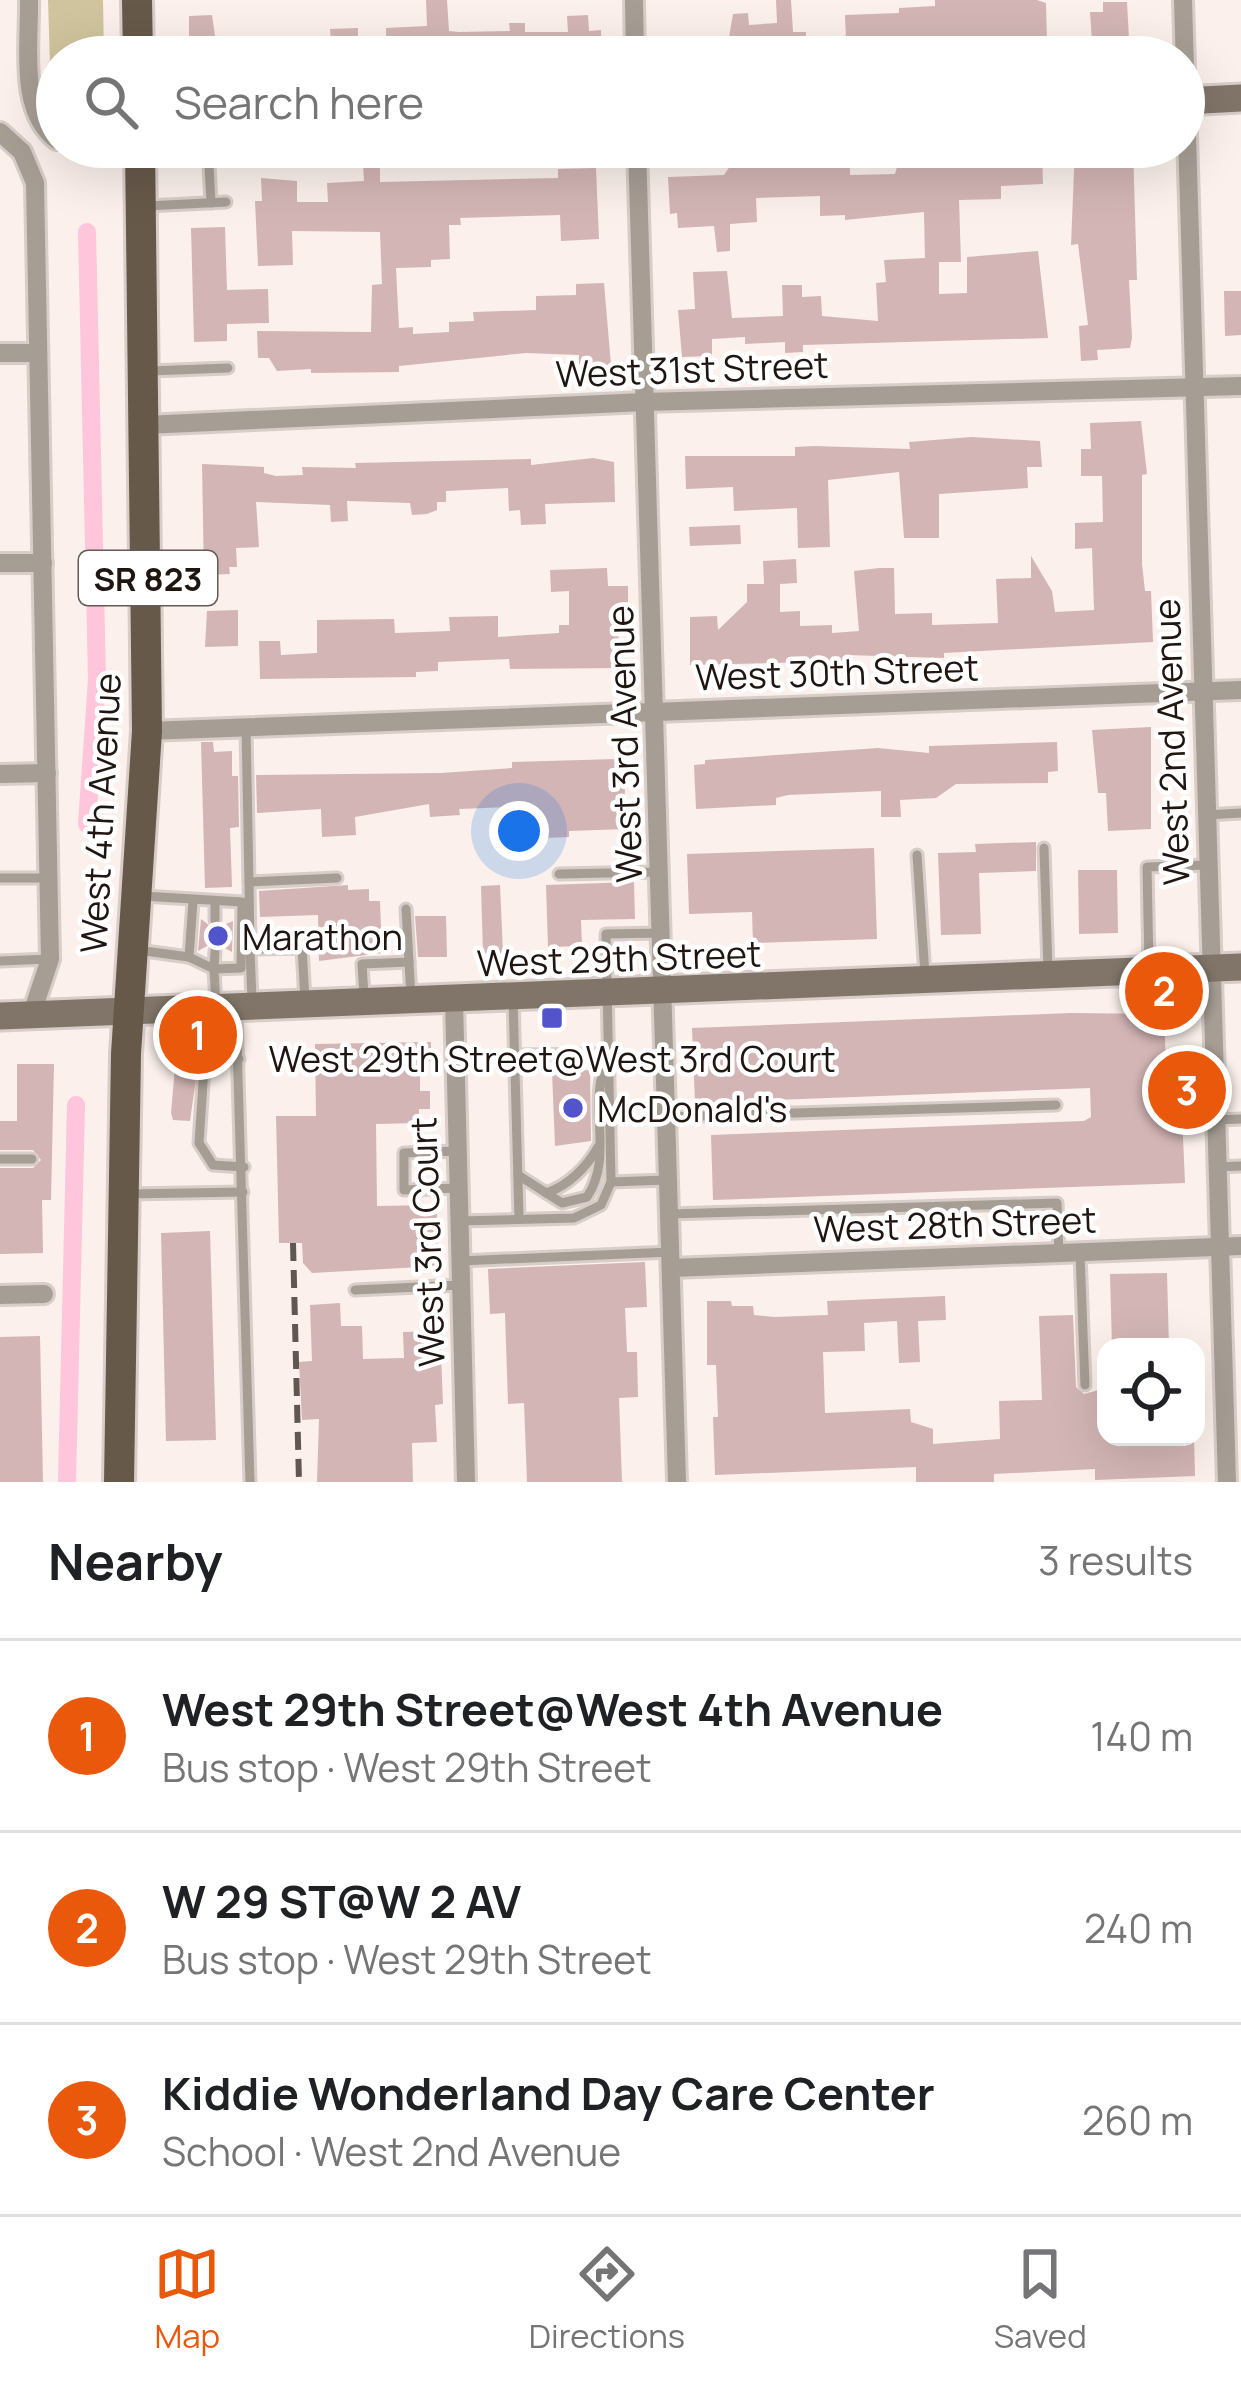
<!DOCTYPE html>
<meta charset="utf-8">
<style>
body{margin:0;font-family:Manrope,sans-serif;background:#f6f6f6;color:#202124}
.controls{position:absolute;right:36px;bottom:36px;display:grid;overflow:hidden;border-radius:24px;box-shadow:0 12px 48px #0002}
.controls button{width:108px;height:108px;display:grid;place-items:center;padding:0;border:0;border-bottom:3px solid #e0e0e0;background:#fff;color:#202124;font:60px sans-serif}
.you{position:absolute;left:519px;top:831px;width:42px;height:42px;margin:-30px;border:9px solid #fff;border-radius:50%;background:#1a73e8;box-shadow:0 0 0 18px #1a73e833}
.badge{display:grid;place-items:center;width:78px;height:78px;border-radius:50%;background:#ea580c;color:#fff;font-size:39px;font-weight:700}
.pin{position:absolute;translate:-50% -50%;border:6px solid #fff;box-shadow:0 3px 12px #0006}
.list{margin:0;padding:0;list-style:none}
h2{display:flex;justify-content:space-between;align-items:center;height:156px;margin:0;padding:0 48px;font-size:51px}
h2 small{font-size:39px;font-weight:400;color:#757577}
.list li{display:grid;grid-template-columns:78px 1fr auto;gap:36px;align-items:center;box-sizing:border-box;height:192px;padding:0 48px;border-top:3px solid #e0e0e0}
.list b{display:block;font-size:45px;white-space:nowrap}
.list p{margin:0;font-size:39px;white-space:nowrap;color:#757577}
.list em{font-size:39px;font-style:normal;color:#757577}
.icon{flex:none;width:66px;height:66px;fill:none;stroke:currentColor;stroke-width:2;stroke-linecap:round;stroke-linejoin:round}
.map{position:relative;flex:none;width:1241px;height:1482px;overflow:hidden}
.search{position:absolute;background:#fff;box-shadow:0 12px 48px #0002;left:36px;right:36px;top:36px;height:132px;display:flex;align-items:center;gap:30px;box-sizing:border-box;padding:0 42px;border-radius:66px;color:#757577;font-size:45px}
.sheet{height:732px;background:#fff}
nav{display:flex;justify-content:space-around;align-items:center;box-sizing:border-box;height:168px;border-top:3px solid #e0e0e0;background:#fff;font-size:33px;color:#757577}
nav a{display:grid;justify-items:center;gap:6px}
nav .on{color:#ea580c}
.map>svg:first-child{display:block}
.green{fill:#cfc49d}
.lines{fill:none;stroke-linecap:round;stroke-linejoin:round}
.canal{stroke:#fec5db;stroke-width:18}
.building{fill:#d3b5b5}
.lane-casing{stroke:#d8cdc8;stroke-width:15}
.street-casing{stroke:#d8cdc8;stroke-width:24}
.secondary-casing{stroke:#d8cdc8;stroke-width:33}
.primary-casing{stroke:#d8cdc8;stroke-width:36}
.lane{stroke:#a69e95;stroke-width:9}
.street{stroke:#a69e95;stroke-width:18}
.secondary{stroke:#817569;stroke-width:27}
.primary{stroke:#67594a;stroke-width:30}
.rail{stroke:#615752;stroke-width:6;stroke-dasharray:18 9;stroke-linecap:butt}
.poi-dot{fill:#5154ca;stroke:#fff;stroke-width:4.5}
.labels{text-anchor:middle;dominant-baseline:central;stroke-width:9;stroke-linejoin:round;paint-order:stroke}
.shield{fill:#fff;stroke:#625b58;stroke-width:3}
.shield-label{font-size:33px;font-weight:bold;fill:#1f1511}
.street-label{font-size:36px;fill:#1f1511;stroke:#fff}
.poi-label{font-size:36px;fill:#1f1511;stroke:#fff;text-anchor:start}
</style>
<div class="map">
<svg width="1241" height="1482" viewBox="0 0 1241 1482">
<rect width="100%" height="100%" fill="#fbf0eb"/>
<polygon class="green" points="48,0 103,0 104,57 57,57 57,113 51,96"/>
<g class="lines">
<g class="canal">
<polyline points="87,232 97,679 87,824"/>
<polyline points="67,1482 76,1105"/>
</g>
</g>
<g class="building">
<polygon points="426,0 447,0 449,31 459,32 510,31 509,23 525,23 525,32 568,32 567,16 588,15 589,31 601,30 602,57 332,57 330,29 358,28 358,40 386,37 386,28 427,26"/>
<polygon points="776,0 791,0 793,32 806,32 806,41 846,39 845,15 899,13 899,8 935,6 935,0 1037,0 1046,3 1047,43 1092,42 1090,12 1103,12 1103,2 1127,2 1130,57 735,57 735,43 728,43 733,14 748,13 749,25 777,23"/>
<polygon points="212,15 217,50 189,50 189,16"/>
<polygon points="1019,147 1042,147 1043,184 1001,186 1001,199 959,200 961,262 939,262 939,294 967,293 967,257 1038,251 1048,338 803,345 803,352 785,353 785,342 745,344 745,337 712,339 712,356 682,357 678,310 695,309 693,272 727,271 732,318 783,316 782,285 802,285 802,297 821,296 822,316 878,321 876,283 886,282 884,260 925,258 924,212 845,220 845,215 820,216 820,196 756,198 757,222 730,224 730,251 717,252 714,226 678,228 677,213 670,214 668,177 724,175 730,166 802,162 850,165 850,175 895,174 899,160 990,155 1020,152"/>
<polygon points="1075,147 1133,147 1137,280 1129,280 1132,338 1130,348 1097,350 1098,360 1081,361 1079,326 1088,325 1078,244 1071,245"/>
<polygon points="380,164 380,182 558,178 558,169 596,168 599,239 561,241 560,215 460,218 461,225 449,225 450,259 431,260 431,267 396,268 399,328 413,327 413,334 449,332 449,322 474,321 473,312 536,310 536,296 576,295 576,284 604,283 611,365 579,366 579,355 526,353 399,366 399,372 311,373 311,369 277,371 269,358 258,358 257,331 371,332 372,285 382,284 380,232 292,231 293,265 258,266 255,201 262,201 261,178 297,181 297,202 328,202 327,183 364,181 363,165"/>
<polygon points="225,227 227,290 268,289 269,323 227,324 227,341 194,342 191,228"/>
<polygon points="1224,291 1241,291 1241,335 1225,336"/>
<polygon points="1141,421 1147,474 1142,475 1142,564 1145,591 1151,591 1153,642 944,653 944,658 847,655 848,661 690,665 690,617 717,616 718,630 747,602 747,584 764,584 763,561 796,559 797,583 780,584 780,612 800,611 800,626 832,625 832,633 859,631 854,571 879,568 894,568 895,614 932,613 932,625 998,623 996,579 1031,578 1031,556 1052,591 1055,612 1094,610 1092,548 1075,549 1075,523 1103,522 1102,476 1081,476 1081,449 1091,449 1090,423"/>
<polygon points="971,437 1040,441 1042,467 1027,467 1028,488 939,494 939,538 904,538 899,472 828,480 830,547 798,548 797,508 734,511 733,487 686,489 685,456 795,456 795,447 814,446 910,449 909,442"/>
<polygon points="593,458 614,462 615,502 545,504 546,524 521,525 520,510 509,511 508,488 446,491 446,502 437,502 437,510 427,514 412,515 410,503 347,501 348,521 331,522 330,505 256,502 259,547 236,548 237,567 229,567 230,574 204,575 202,464 264,467 264,473 276,476 303,475 302,467 356,468 355,463 531,459 531,465"/>
<polygon points="740,525 741,544 690,546 689,527"/>
<polygon points="607,568 608,586 628,586 628,602 618,603 619,668 510,669 509,659 438,662 438,671 416,672 416,677 260,679 259,641 280,641 281,655 317,653 317,620 394,619 395,633 450,631 449,617 498,616 498,637 559,633 559,625 569,625 569,591 551,592 550,570"/>
<polygon points="238,610 238,646 205,647 207,611"/>
<polygon points="1151,727 1151,829 1108,831 1106,793 1098,793 1092,730"/>
<polygon points="201,742 213,742 214,752 232,751 232,776 238,776 239,827 230,828 232,887 205,888"/>
<polygon points="1057,742 1058,771 1048,772 1048,783 956,784 936,798 900,800 901,817 881,817 881,791 788,795 776,798 776,805 696,809 694,765 705,764 705,760 878,748 929,753 929,746"/>
<polygon points="616,759 617,767 624,767 626,829 569,831 569,837 546,838 546,832 514,833 513,807 459,809 460,815 430,817 429,804 355,817 356,835 322,837 321,809 257,813 256,775 441,773 512,768 512,762"/>
<polygon points="1036,842 1036,871 979,873 981,934 941,935 938,853 976,852 975,844"/>
<polygon points="874,848 877,939 753,943 752,912 689,914 687,854"/>
<polygon points="1078,870 1117,870 1118,933 1079,934"/>
<polygon points="634,882 635,919 581,920 582,946 548,947 546,885"/>
<polygon points="348,885 348,890 369,889 369,901 380,901 382,953 319,961 318,915 260,917 259,891"/>
<polygon points="500,885 503,954 483,954 481,886"/>
<polygon points="415,916 446,916 447,957 418,957"/>
<polygon points="201,919 214,929 233,921 232,952 214,942 198,951"/>
<polygon points="1070,1013 1164,1014 1168,1114 1182,1114 1185,1183 713,1200 711,1135 1084,1121 1091,1117 1090,1088 695,1103 692,1028"/>
<polygon points="431,1042 431,1061 420,1061 420,1091 430,1091 430,1109 419,1109 419,1123 376,1124 377,1206 431,1205 431,1214 437,1214 438,1266 312,1273 303,1263 302,1243 279,1243 276,1116 316,1116 315,1044"/>
<polygon points="176,1056 199,1058 190,1121 173,1120 171,1113"/>
<polygon points="17,1064 54,1064 51,1200 42,1200 43,1253 0,1254 0,1168 33,1168 41,1160 33,1150 0,1150 0,1121 17,1121"/>
<polygon points="590,1070 591,1141 555,1146 552,1072"/>
<polygon points="210,1231 216,1440 166,1441 161,1233"/>
<polygon points="645,1262 647,1307 625,1308 627,1352 637,1352 638,1397 619,1398 622,1482 527,1482 524,1403 508,1404 505,1313 490,1314 488,1269"/>
<polygon points="1167,1273 1169,1347 1112,1347 1110,1274"/>
<polygon points="945,1296 946,1320 918,1321 920,1362 899,1363 897,1321 864,1323 865,1351 823,1352 825,1413 910,1409 911,1422 933,1429 933,1444 1000,1439 999,1401 1042,1400 1039,1316 1073,1315 1076,1387 1084,1394 1106,1388 1106,1437 1194,1437 1195,1476 1095,1480 1095,1469 994,1474 994,1482 916,1482 916,1467 715,1475 713,1417 718,1417 716,1365 707,1365 707,1301 731,1301 732,1306 753,1306 754,1315 775,1317 828,1315 827,1301"/>
<polygon points="340,1303 341,1326 362,1326 363,1359 404,1358 403,1332 440,1331 443,1404 435,1405 437,1442 412,1443 413,1482 317,1482 319,1419 302,1420 299,1362 312,1361 310,1305"/>
<polygon points="40,1336 43,1482 0,1482 0,1337"/>
</g>
<g class="lines">
<g class="lane-casing">
<g id="lane">
<polyline points="208,147 211,203"/>
<polyline points="147,206 226,202"/>
<polyline points="150,371 228,368"/>
<polyline points="246,727 249,882"/>
<polyline points="1206,815 1241,813"/>
<polyline points="1044,848 1048,970"/>
<polyline points="917,855 925,975"/>
<polyline points="559,874 657,872"/>
<polyline points="0,878 49,878"/>
<polyline points="143,896 242,902 241,968 214,969 216,1005"/>
<polyline points="215,901 215,920"/>
<polyline points="406,909 411,997"/>
<polyline points="250,949 249,882 337,878"/>
<polyline points="137,950 189,957 193,901"/>
<polyline points="189,957 214,969 215,951"/>
<polyline points="0,961 50,959"/>
<polyline points="1149,966 1147,867 1208,865"/>
<polyline points="364,995 362,964 409,962"/>
<polyline points="513,998 519,1218"/>
<polyline points="252,1001 250,949 302,948 305,1000"/>
<polyline points="236,1009 250,1482"/>
<polyline points="514,1055 610,1054"/>
<polyline points="239,1059 214,1060 204,1068 199,1143 213,1165 244,1167"/>
<polyline points="667,1117 1056,1105"/>
<polyline points="1216,1120 1241,1119"/>
<polyline points="458,1151 404,1153 404,1190 458,1188"/>
<polyline points="0,1159 32,1159"/>
<polyline points="1217,1167 1241,1166"/>
<path d="M 518,1175 L 562,1203 L 587,1197 C 615,1156 586,1102 608,1058"/>
<polyline points="611,1182 666,1180"/>
<path d="M 546,1193 C 568,1186 587,1167 598,1147"/>
<polyline points="129,1194 243,1192"/>
<polyline points="670,1214 1057,1203 1059,1254"/>
<polyline points="461,1221 574,1218 601,1205 611,1182 606,934 662,933"/>
<polyline points="1080,1253 1085,1385"/>
<polyline points="460,1261 671,1252"/>
<polyline points="355,1290 461,1285"/>
</g>
</g>
<g class="street-casing">
<g id="street">
<path d="M 29,0 C 30,44 18,111 57,140"/>
<polyline points="634,0 635,57"/>
<polyline points="1183,0 1227,1482"/>
<polyline points="0,132 22,152 35,183 50,959 31,1016"/>
<polyline points="80,147 104,147"/>
<polyline points="637,147 677,1482"/>
<polyline points="0,353 37,353"/>
<polyline points="145,425 644,402 1241,386"/>
<polyline points="0,563 43,563"/>
<polyline points="147,731 1241,690"/>
<polyline points="0,774 47,773"/>
<polyline points="454,1000 466,1482"/>
<polyline points="671,1268 1241,1246"/>
<polyline points="0,1295 44,1294"/>
</g>
</g>
<g class="secondary-casing">
<g id="secondary">
<polyline points="1184,101 1241,98"/>
<polyline points="0,1016 1241,967"/>
</g>
</g>
<g class="primary-casing">
<g id="primary">
<polyline points="137,0 138,57"/>
<polyline points="119,1482 126,1054 147,731 140,147"/>
</g>
</g>
<use href="#lane" class="lane"/>
<use href="#street" class="street"/>
<use href="#secondary" class="secondary"/>
<use href="#primary" class="primary"/>
<polyline class="rail" points="293,1243 299,1482"/>
</g>
<g class="poi-dot">
<circle cx="218" cy="936" r="12"/>
<rect x="540" y="1006" width="24" height="24" rx="6"/>
<circle cx="573" cy="1108" r="12"/>
</g>
<g class="labels">
<rect class="shield" x="79" y="551" width="138" height="54" rx="9"/>
<g class="shield-label">
<text x="148" y="578">SR 823</text>
</g>
<g class="street-label">
<text transform="translate(692 369) rotate(-2)">West 31st Street</text>
<text transform="translate(837 672) rotate(-2)">West 30th Street</text>
<text transform="translate(1171 742) rotate(-92)">West 2nd Avenue</text>
<text transform="translate(624 744) rotate(-92)">West 3rd Avenue</text>
<text transform="translate(100 813) rotate(-87)">West 4th Avenue</text>
<text transform="translate(619 958) rotate(-2)">West 29th Street</text>
<text transform="translate(955 1224) rotate(-2)">West 28th Street</text>
<text transform="translate(427 1242) rotate(-92)">West 3rd Court</text>
</g>
<g class="poi-label">
<text x="242" y="936">Marathon</text>
<text x="552" y="1058" text-anchor="middle">West 29th Street@West 3rd Court</text>
<text x="597" y="1108">McDonald's</text>
</g>
</g>
</svg>
<div class="controls">
<button><svg class="icon" aria-label="locate" viewBox="0 0 24 24"><circle cx="12" cy="12" r="6"/><path d="M12 2v4M12 18v4M2 12h4M18 12h4"/></svg></button>
</div>
<div class="you"></div>
<div class="pin badge" style="left:198px;top:1035px">1</div>
<div class="pin badge" style="left:1164px;top:991px">2</div>
<div class="pin badge" style="left:1187px;top:1090px">3</div>
<div class="search"><svg class="icon" aria-label="search" viewBox="0 0 24 24"><circle cx="10" cy="10" r="6"/><path d="M15 15l6 6"/></svg>Search here</div>
</div>
<section class="sheet">
<h2>Nearby<small>3 results</small></h2>
<ul class="list">
<li><span class="badge">1</span><div><b>West 29th Street@West 4th Avenue</b><p>Bus stop · West 29th Street</p></div><em>140 m</em></li>
<li><span class="badge">2</span><div><b>W 29 ST@W 2 AV</b><p>Bus stop · West 29th Street</p></div><em>240 m</em></li>
<li><span class="badge">3</span><div><b>Kiddie Wonderland Day Care Center</b><p>School · West 2nd Avenue</p></div><em>260 m</em></li>
</ul>
</section>
<nav>
<a class="on"><svg class="icon" aria-label="map" viewBox="0 0 24 24"><path d="M3 6l6-2 6 2 6-2v14l-6 2-6-2-6 2zM9 4v14M15 6v14"/></svg>Map</a>
<a><svg class="icon" aria-label="directions" viewBox="0 0 24 24"><path d="M12 3l9 9-9 9-9-9zM9 14v-3h6M13 9l2 2-2 2"/></svg>Directions</a>
<a><svg class="icon" aria-label="saved" viewBox="0 0 24 24"><path d="M7 4h10v16l-5-4-5 4z"/></svg>Saved</a>
</nav>
